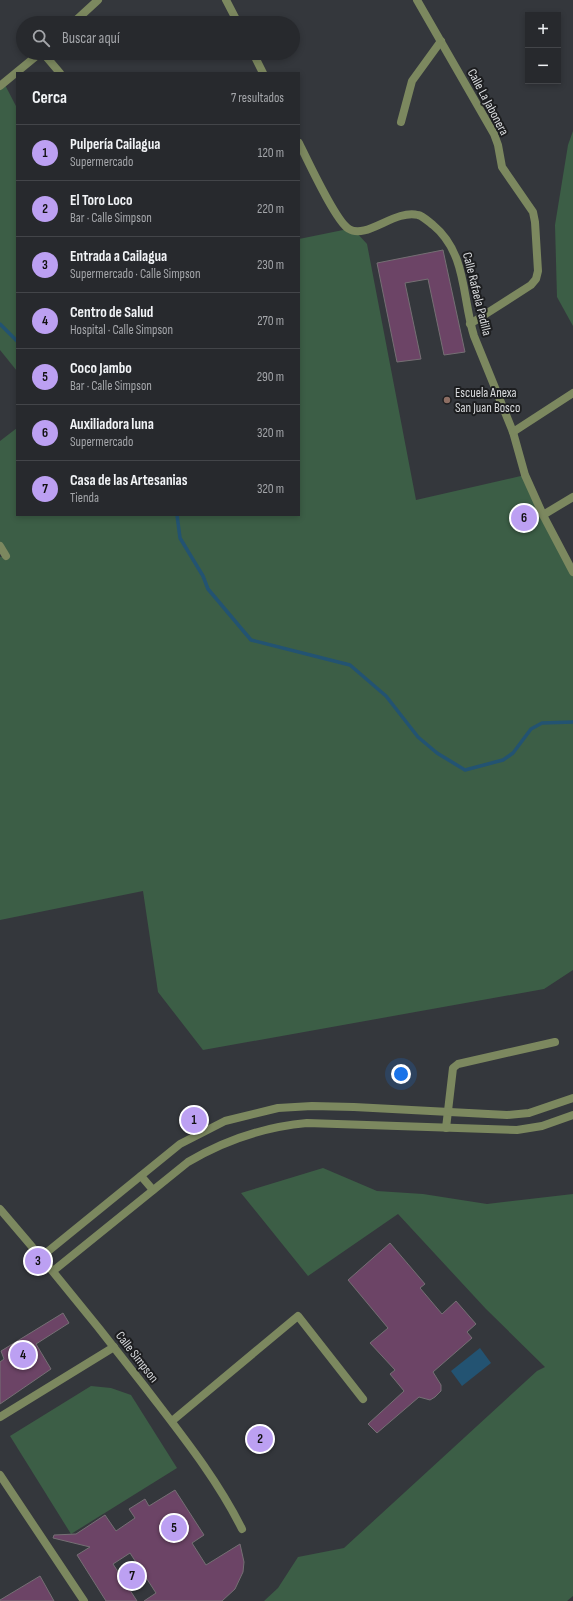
<!DOCTYPE html>
<html lang="es">
<meta charset="utf-8">
<style>
body{margin:0;font-family:"Sofia Sans Condensed",sans-serif;background:#2f3135;color:#f1f3f6}
.controls{position:absolute;right:12px;top:12px;display:grid;overflow:hidden;border-radius:0px;box-shadow:0 2px 6px #0003}
.controls button{width:36px;height:36px;display:grid;place-items:center;padding:0;border:0;border-bottom:1px solid #434549;background:#27292d;color:#f1f3f6;font:20px sans-serif}
.you{position:absolute;left:401px;top:1074px;width:14px;height:14px;margin:-10px;border:3px solid #fff;border-radius:50%;background:#1a73e8;box-shadow:0 0 0 6px #1a73e833}
.badge{display:grid;place-items:center;width:26px;height:26px;border-radius:50%;background:#bca0f2;color:#111;font-size:13px;font-weight:700}
.pin{position:absolute;translate:-50% -50%;border:2px solid #fff;box-shadow:0 1px 4px #0006}
.list{margin:0;padding:0;list-style:none}
h2{display:flex;justify-content:space-between;align-items:center;height:52px;margin:0;padding:0 16px;font-size:17px}
h2 small{font-size:13px;font-weight:400;color:#a4a6aa}
.list li{display:grid;grid-template-columns:26px 1fr auto;gap:12px;align-items:center;box-sizing:border-box;height:56px;padding:0 16px;border-top:1px solid #434549}
.list b{display:block;font-size:15px;white-space:nowrap}
.list p{margin:0;font-size:13px;white-space:nowrap;color:#a4a6aa}
.list em{font-size:13px;font-style:normal;color:#a4a6aa}
.icon{flex:none;width:22px;height:22px;fill:none;stroke:currentColor;stroke-width:2;stroke-linecap:round;stroke-linejoin:round}
.map{position:relative;flex:none;width:573px;height:1601px;overflow:hidden}
.search{position:absolute;background:#27292d;box-shadow:0 2px 6px #0003;left:16px;top:16px;width:284px;height:44px;display:flex;align-items:center;gap:10px;box-sizing:border-box;padding:0 14px;border-radius:22px;color:#a4a6aa;font-size:15px}
.panel{position:absolute;background:#27292d;box-shadow:0 2px 6px #0003;left:16px;top:72px;width:284px;height:444px;border-radius:0px}
.map>svg:first-child{display:block}
.green{fill:#3c5e46}
.water{fill:#235372}
.lines{fill:none;stroke-linecap:round;stroke-linejoin:round}
.stream{stroke:#235372;stroke-width:3.5}
.building{fill:#6c4466;stroke:#756f74}
.minor{stroke:#7c885f;stroke-width:8}
.education-dot{fill:#8d6e63;stroke:#1d1e20;stroke-width:1.5}
.labels{text-anchor:middle;dominant-baseline:central;stroke-width:4;stroke-linejoin:round;paint-order:stroke}
.street-label{font-size:13px;fill:#d9dbde;stroke:#1d1e20}
.poi-label{font-size:13px;fill:#d9dbde;stroke:#1d1e20;text-anchor:start}
</style>
<div class="map">
<svg width="573" height="1601" viewBox="0 0 573 1601">
<rect width="100%" height="100%" fill="#34373c"/>
<g class="green">
<polygon points="4,83 17,108 17,371 0,350 0,88"/>
<polygon points="573,131 573,326 557,297 555,225 568,145"/>
<polygon points="348,229 356,232 367,244 416,500 525,475 573,572 573,970 544,989 203,1050 158,992 143,891 0,920 0,557 6,556 0,545 0,441 17,428 17,515 299,515 299,239"/>
<polygon points="323,1168 377,1191 423,1194 487,1204 573,1194 573,1596 567,1601 264,1601 278,1588 298,1557 344,1548 537,1371 545,1367 486,1309 398,1214 308,1276 241,1193"/>
<polygon points="91,1386 111,1388 131,1395 177,1468 71,1534 10,1436"/>
</g>
<polygon class="water" points="480,1348 491,1363 462,1386 451,1371"/>
<g class="lines">
<g class="stream">
<polyline points="0,324 17,341"/>
<polyline points="177,515 180,538 203,576 208,589 251,640 350,665 386,696 418,737 437,753 465,770 503,760 513,753 531,729 542,723 573,722"/>
</g>
</g>
<g class="building">
<polygon points="443,250 465,352 444,355 428,279 405,283 421,359 397,362 377,263"/>
<polygon points="390,1243 425,1284 420,1288 442,1314 456,1301 476,1324 467,1332 472,1338 433,1372 441,1385 441,1391 435,1397 430,1400 419,1397 377,1433 368,1424 404,1391 390,1374 395,1370 370,1343 388,1328 348,1280"/>
<polygon points="63,1313 69,1323 36,1344 51,1369 0,1404 0,1362 4,1359 1,1351"/>
<polygon points="175,1490 204,1535 192,1543 206,1565 240,1544 244,1562 243,1572 235,1589 222,1601 144,1601 156,1593 130,1553 113,1564 137,1601 106,1601 77,1555 90,1547 53,1538 54,1535 76,1534 105,1515 116,1531 135,1518 129,1509 145,1499 149,1506"/>
<polygon points="40,1576 54,1601 0,1601 0,1600"/>
</g>
<g class="lines">
<g class="minor">
<polyline points="226,0 238,23"/>
<polyline points="417,0 494,134 498,145 502,167 533,212 535,222 538,271 536,279 531,285 470,324"/>
<polyline points="73,23 98,0"/>
<polyline points="43,53 60,73"/>
<polyline points="253,53 263,73"/>
<polyline points="0,86 40,53"/>
<polyline points="401,122 412,81 441,41"/>
<path d="M 299,143 C 307,159 336,222 349,229 C 366,240 395,209 418,215 C 423,216 429,222 433,225 C 467,253 462,298 474,336 L 513,432 L 525,475 L 543,515 L 573,572"/>
<polyline points="513,432 573,393"/>
<polyline points="543,515 573,497"/>
<polyline points="0,546 6,556"/>
<polyline points="446,1128 453,1068 458,1064 555,1042"/>
<polyline points="141,1176 153,1190"/>
<path d="M 0,1209 C 50,1267 98,1326 145,1387 C 180,1433 216,1477 242,1529"/>
<polyline points="41,1257 180,1144 225,1121 278,1108 312,1106 354,1107 507,1115 529,1113 573,1098"/>
<path d="M 53,1271 L 188,1162 C 225,1140 263,1127 307,1123 L 517,1130 L 542,1126 L 573,1115"/>
<polyline points="0,1417 114,1347"/>
<polyline points="172,1421 298,1316 363,1399"/>
<polyline points="0,1475 84,1601"/>
</g>
</g>
<circle class="education-dot" cx="447" cy="400" r="4"/>
<g class="labels">
<g class="street-label">
<text transform="translate(488 102) rotate(62)">Calle La Jabonera</text>
<text transform="translate(477 294) rotate(76)">Calle Rafaela Padilla</text>
<text transform="translate(137 1357) rotate(52)">Calle Simpson</text>
</g>
<g class="poi-label">
<text x="455" y="393">Escuela Anexa<tspan x="455" dy="15">San Juan Bosco</tspan></text>
</g>
</g>
</svg>
<div class="controls">
<button>+</button>
<button>−</button>
</div>
<div class="you"></div>
<div class="pin badge" style="left:194px;top:1120px">1</div>
<div class="pin badge" style="left:260px;top:1439px">2</div>
<div class="pin badge" style="left:38px;top:1261px">3</div>
<div class="pin badge" style="left:23px;top:1355px">4</div>
<div class="pin badge" style="left:174px;top:1528px">5</div>
<div class="pin badge" style="left:524px;top:518px">6</div>
<div class="pin badge" style="left:132px;top:1576px">7</div>
<div class="search"><svg class="icon" aria-label="search" viewBox="0 0 24 24"><circle cx="10" cy="10" r="6"/><path d="M15 15l6 6"/></svg>Buscar aquí</div>
<section class="panel">
<h2>Cerca<small>7 resultados</small></h2>
<ul class="list">
<li><span class="badge">1</span><div><b>Pulpería Cailagua</b><p>Supermercado</p></div><em>120 m</em></li>
<li><span class="badge">2</span><div><b>El Toro Loco</b><p>Bar · Calle Simpson</p></div><em>220 m</em></li>
<li><span class="badge">3</span><div><b>Entrada a Cailagua</b><p>Supermercado · Calle Simpson</p></div><em>230 m</em></li>
<li><span class="badge">4</span><div><b>Centro de Salud</b><p>Hospital · Calle Simpson</p></div><em>270 m</em></li>
<li><span class="badge">5</span><div><b>Coco Jambo</b><p>Bar · Calle Simpson</p></div><em>290 m</em></li>
<li><span class="badge">6</span><div><b>Auxiliadora luna</b><p>Supermercado</p></div><em>320 m</em></li>
<li><span class="badge">7</span><div><b>Casa de las Artesanias</b><p>Tienda</p></div><em>320 m</em></li>
</ul>
</section>
</div>
